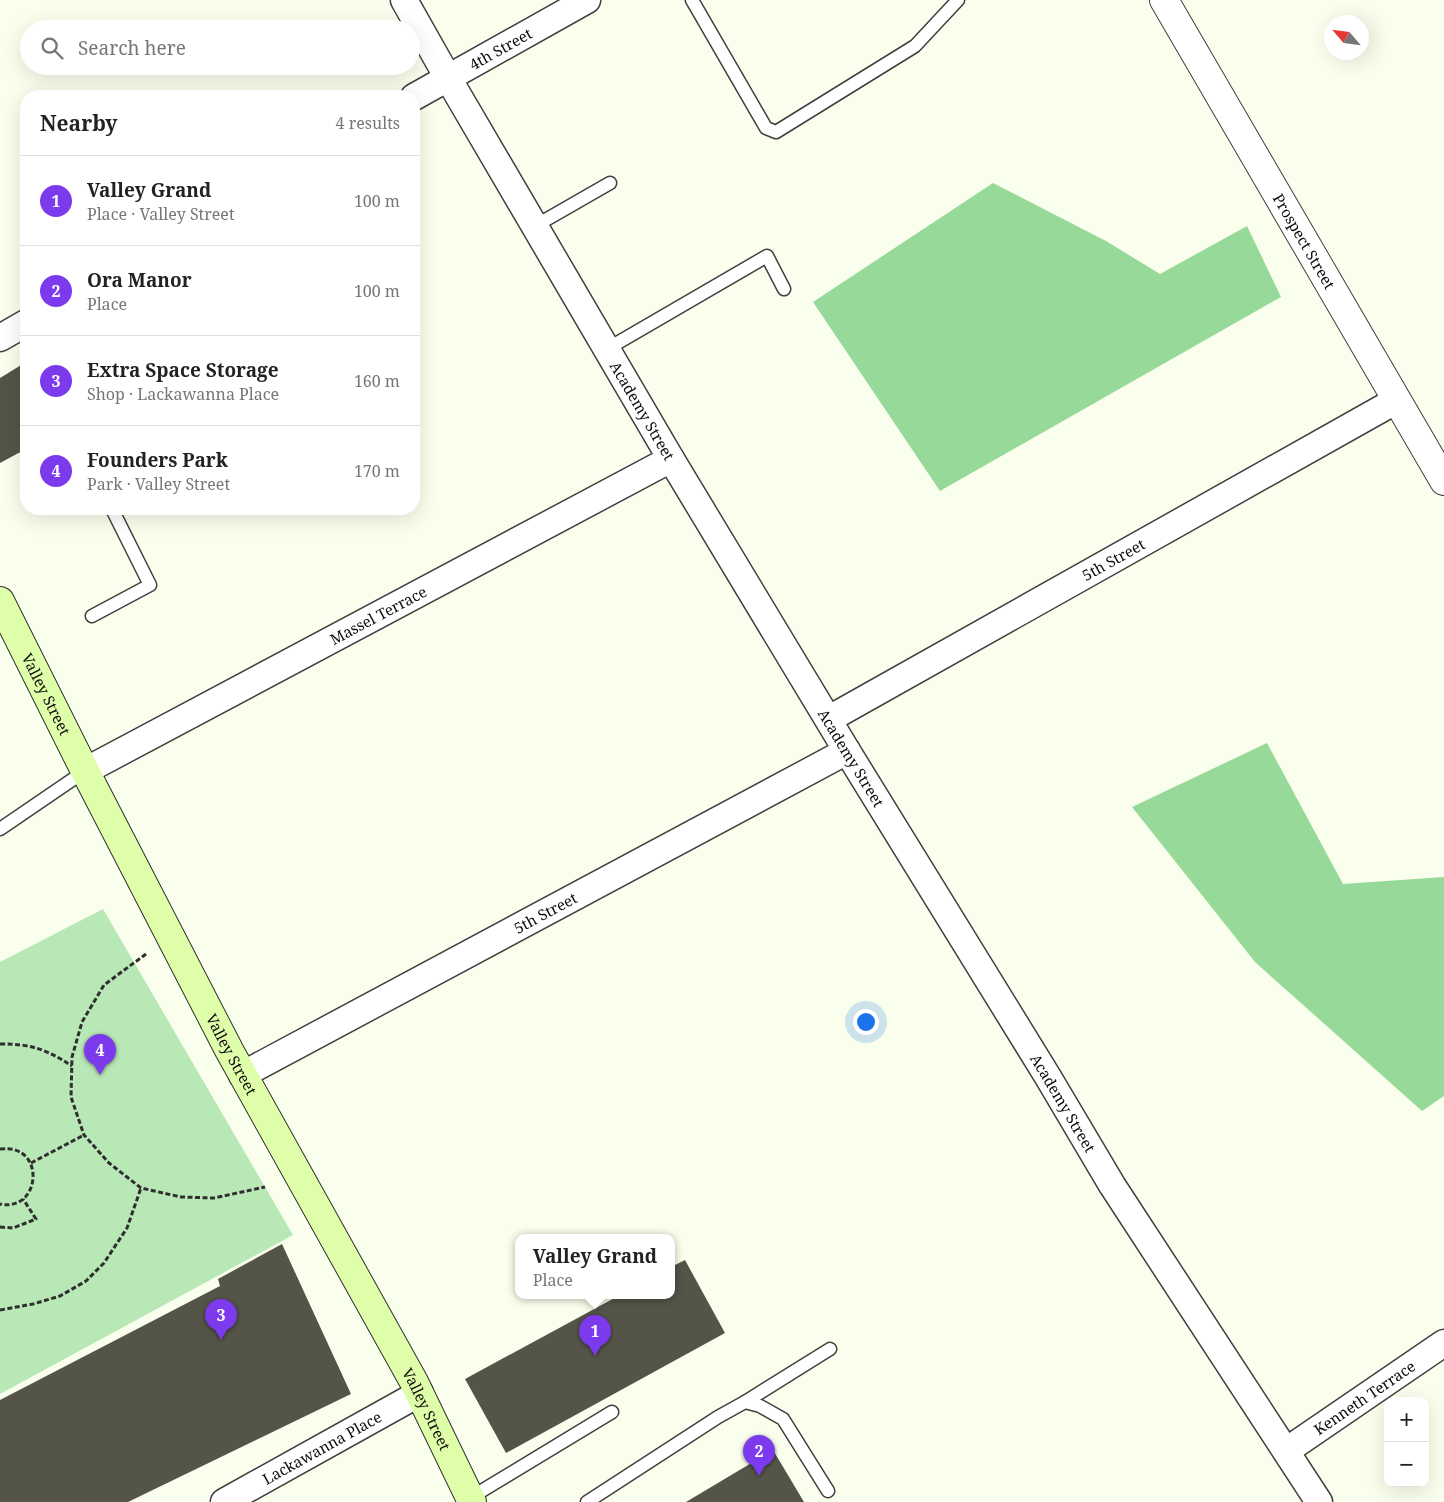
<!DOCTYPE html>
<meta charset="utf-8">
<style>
body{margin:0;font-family:"Noto Serif",serif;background:#f2f2f2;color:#222}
.controls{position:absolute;right:15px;bottom:15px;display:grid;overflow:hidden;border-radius:10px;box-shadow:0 5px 20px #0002}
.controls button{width:45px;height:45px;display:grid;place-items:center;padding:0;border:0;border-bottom:1px solid #e0e0e0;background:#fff;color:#222;font:25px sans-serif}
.compass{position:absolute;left:1324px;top:15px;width:45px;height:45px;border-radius:50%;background:#fff;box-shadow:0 5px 20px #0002;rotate:298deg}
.you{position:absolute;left:865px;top:1021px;width:18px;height:18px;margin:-12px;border:4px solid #fff;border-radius:50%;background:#1a73e8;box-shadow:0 0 0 8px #1a73e833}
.badge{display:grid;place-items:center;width:32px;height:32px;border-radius:50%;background:#7c3aed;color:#fff;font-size:16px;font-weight:700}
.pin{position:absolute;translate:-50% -41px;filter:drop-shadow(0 1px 2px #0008)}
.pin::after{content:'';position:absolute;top:26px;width:18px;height:15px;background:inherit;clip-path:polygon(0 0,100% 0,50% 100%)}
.popup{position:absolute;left:515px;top:1234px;width:160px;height:65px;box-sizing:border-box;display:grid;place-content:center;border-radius:10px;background:#fff;filter:drop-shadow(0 1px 4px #0005);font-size:16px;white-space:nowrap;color:#767676}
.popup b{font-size:19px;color:#222}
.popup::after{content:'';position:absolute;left:50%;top:100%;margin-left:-10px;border:10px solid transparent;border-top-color:#fff}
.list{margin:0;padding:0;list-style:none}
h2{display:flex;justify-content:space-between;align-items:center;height:65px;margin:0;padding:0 20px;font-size:21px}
h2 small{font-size:16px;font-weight:400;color:#767676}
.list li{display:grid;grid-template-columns:32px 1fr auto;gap:15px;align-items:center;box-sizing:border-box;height:90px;padding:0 20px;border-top:1px solid #e0e0e0}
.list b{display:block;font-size:19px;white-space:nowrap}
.list p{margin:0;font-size:16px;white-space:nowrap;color:#767676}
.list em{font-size:16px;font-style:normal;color:#767676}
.icon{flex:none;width:28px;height:28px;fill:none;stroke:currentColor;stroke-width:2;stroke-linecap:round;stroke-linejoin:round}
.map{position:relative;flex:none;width:1444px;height:1502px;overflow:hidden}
.search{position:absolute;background:#fff;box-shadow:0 5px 20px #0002;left:20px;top:20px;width:400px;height:55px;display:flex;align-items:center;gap:12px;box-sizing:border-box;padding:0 18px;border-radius:28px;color:#767676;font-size:19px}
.panel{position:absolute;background:#fff;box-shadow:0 5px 20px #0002;left:20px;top:90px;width:400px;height:425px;border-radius:20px}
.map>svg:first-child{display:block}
.green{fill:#b9e8b7}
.forest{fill:#97d998}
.building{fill:#555449}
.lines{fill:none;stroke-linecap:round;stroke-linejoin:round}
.service-casing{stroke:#404040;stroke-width:15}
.minor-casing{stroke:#404040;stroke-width:29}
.tertiary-casing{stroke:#404040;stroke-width:30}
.secondary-casing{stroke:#2f2f2f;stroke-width:30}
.path{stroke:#2f2f2f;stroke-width:3;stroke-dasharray:5 2.5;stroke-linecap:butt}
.service{stroke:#fff;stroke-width:12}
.minor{stroke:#fff;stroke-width:26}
.tertiary{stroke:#fff;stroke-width:28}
.secondary{stroke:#dffea9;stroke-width:28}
.labels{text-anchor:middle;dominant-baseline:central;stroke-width:5;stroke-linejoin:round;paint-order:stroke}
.street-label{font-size:15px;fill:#0d0d0d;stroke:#fff}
</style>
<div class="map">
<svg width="1444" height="1502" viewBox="0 0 1444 1502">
<rect width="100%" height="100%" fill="#faffed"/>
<polygon class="green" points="103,909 293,1235 0,1394 0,962"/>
<g class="forest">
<polygon points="993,183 1106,241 1160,274 1247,226 1281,297 940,491 813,302"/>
<polygon points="1267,743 1343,884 1444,877 1444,1096 1422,1111 1255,962 1132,807"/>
</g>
<g class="building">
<polygon points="26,362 26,449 0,463 0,378"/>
<polygon points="282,1244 351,1394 128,1502 0,1502 0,1400 220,1286 218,1279"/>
<polygon points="685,1260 725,1333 506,1453 465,1379 620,1295 671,1295 671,1267"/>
<polygon points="773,1450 804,1502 686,1502"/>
</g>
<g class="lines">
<g class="service-casing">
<g id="service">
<polyline points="692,0 766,128 776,132 915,46 958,0"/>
<polyline points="535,226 610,183"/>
<polyline points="607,349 767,256 784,289"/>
<polyline points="92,616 150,585 112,509"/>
<polyline points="0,829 85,771"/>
<polyline points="745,1402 830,1349"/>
<polyline points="470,1498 612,1412"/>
<polyline points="587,1502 718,1417 745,1402 760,1406 783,1419 828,1491"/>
</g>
</g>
<g class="minor-casing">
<g id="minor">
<path id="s1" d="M 404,0 L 448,78 L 671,459 L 847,751 L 1048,1077 L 1112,1185 L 1319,1502"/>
<path id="s2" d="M 414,97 L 587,0"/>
<polyline points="0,338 26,323"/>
<path id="s3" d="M 829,719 L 1397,400"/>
<path id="s4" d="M 85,771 L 671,459"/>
<path id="s5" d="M 242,1075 L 847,751"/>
<path id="s6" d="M 1286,1451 L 1444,1343"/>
<path id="s7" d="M 224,1502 L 420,1393"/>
</g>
</g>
<g class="tertiary-casing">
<g id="tertiary">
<path id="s8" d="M 1164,0 L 1444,481"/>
</g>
</g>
<g class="secondary-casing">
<g id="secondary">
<path id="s9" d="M 0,601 L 85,771 L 229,1050 L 414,1382 L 472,1502"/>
</g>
</g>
<g class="path">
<polyline points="146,954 104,985 82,1022 72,1057 71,1097 84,1135 109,1163 141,1188 181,1197 214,1198 265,1187"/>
<path d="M 0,1044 C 31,1044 46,1049 72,1066"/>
<path d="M 0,1149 C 47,1143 41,1213 0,1204"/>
<polyline points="31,1163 84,1135"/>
<polyline points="0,1227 13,1228 36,1219 23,1199"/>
<polyline points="0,1310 33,1304 60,1296 86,1281 104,1263 127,1228 141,1188"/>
</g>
<use href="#service" class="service"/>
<use href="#minor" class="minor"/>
<use href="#tertiary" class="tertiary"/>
<use href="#secondary" class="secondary"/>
</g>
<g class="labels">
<g class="street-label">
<text stroke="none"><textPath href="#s2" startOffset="99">4th Street</textPath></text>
<text stroke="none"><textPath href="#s8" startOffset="279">Prospect Street</textPath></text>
<text stroke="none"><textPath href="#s1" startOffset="475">Academy Street</textPath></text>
<text stroke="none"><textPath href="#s3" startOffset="326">5th Street</textPath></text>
<text stroke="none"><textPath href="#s4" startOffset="332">Massel Terrace</textPath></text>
<text stroke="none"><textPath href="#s9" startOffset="104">Valley Street</textPath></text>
<text stroke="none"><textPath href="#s1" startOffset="880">Academy Street</textPath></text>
<text stroke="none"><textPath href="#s5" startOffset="344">5th Street</textPath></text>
<text stroke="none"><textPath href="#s9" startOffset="509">Valley Street</textPath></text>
<text stroke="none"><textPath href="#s1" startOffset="1285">Academy Street</textPath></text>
<text stroke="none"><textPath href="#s6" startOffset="95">Kenneth Terrace</textPath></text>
<text stroke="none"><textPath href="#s9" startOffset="914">Valley Street</textPath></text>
<text stroke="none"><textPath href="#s7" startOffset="112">Lackawanna Place</textPath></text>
</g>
</g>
</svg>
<div class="controls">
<button>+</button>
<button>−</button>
</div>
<svg class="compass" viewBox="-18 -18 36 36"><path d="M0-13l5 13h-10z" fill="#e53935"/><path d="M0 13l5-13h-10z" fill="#767676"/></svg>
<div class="you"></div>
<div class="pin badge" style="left:595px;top:1356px">1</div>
<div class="popup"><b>Valley Grand</b>Place</div>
<div class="pin badge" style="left:759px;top:1476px">2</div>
<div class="pin badge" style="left:221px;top:1340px">3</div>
<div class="pin badge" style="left:100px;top:1075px">4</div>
<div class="search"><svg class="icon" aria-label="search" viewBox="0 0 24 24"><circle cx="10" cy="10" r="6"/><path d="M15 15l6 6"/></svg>Search here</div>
<section class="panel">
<h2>Nearby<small>4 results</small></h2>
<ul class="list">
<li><span class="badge">1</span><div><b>Valley Grand</b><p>Place · Valley Street</p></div><em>100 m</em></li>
<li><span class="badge">2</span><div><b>Ora Manor</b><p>Place</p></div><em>100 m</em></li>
<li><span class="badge">3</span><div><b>Extra Space Storage</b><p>Shop · Lackawanna Place</p></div><em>160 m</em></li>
<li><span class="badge">4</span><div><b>Founders Park</b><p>Park · Valley Street</p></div><em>170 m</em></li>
</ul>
</section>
</div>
